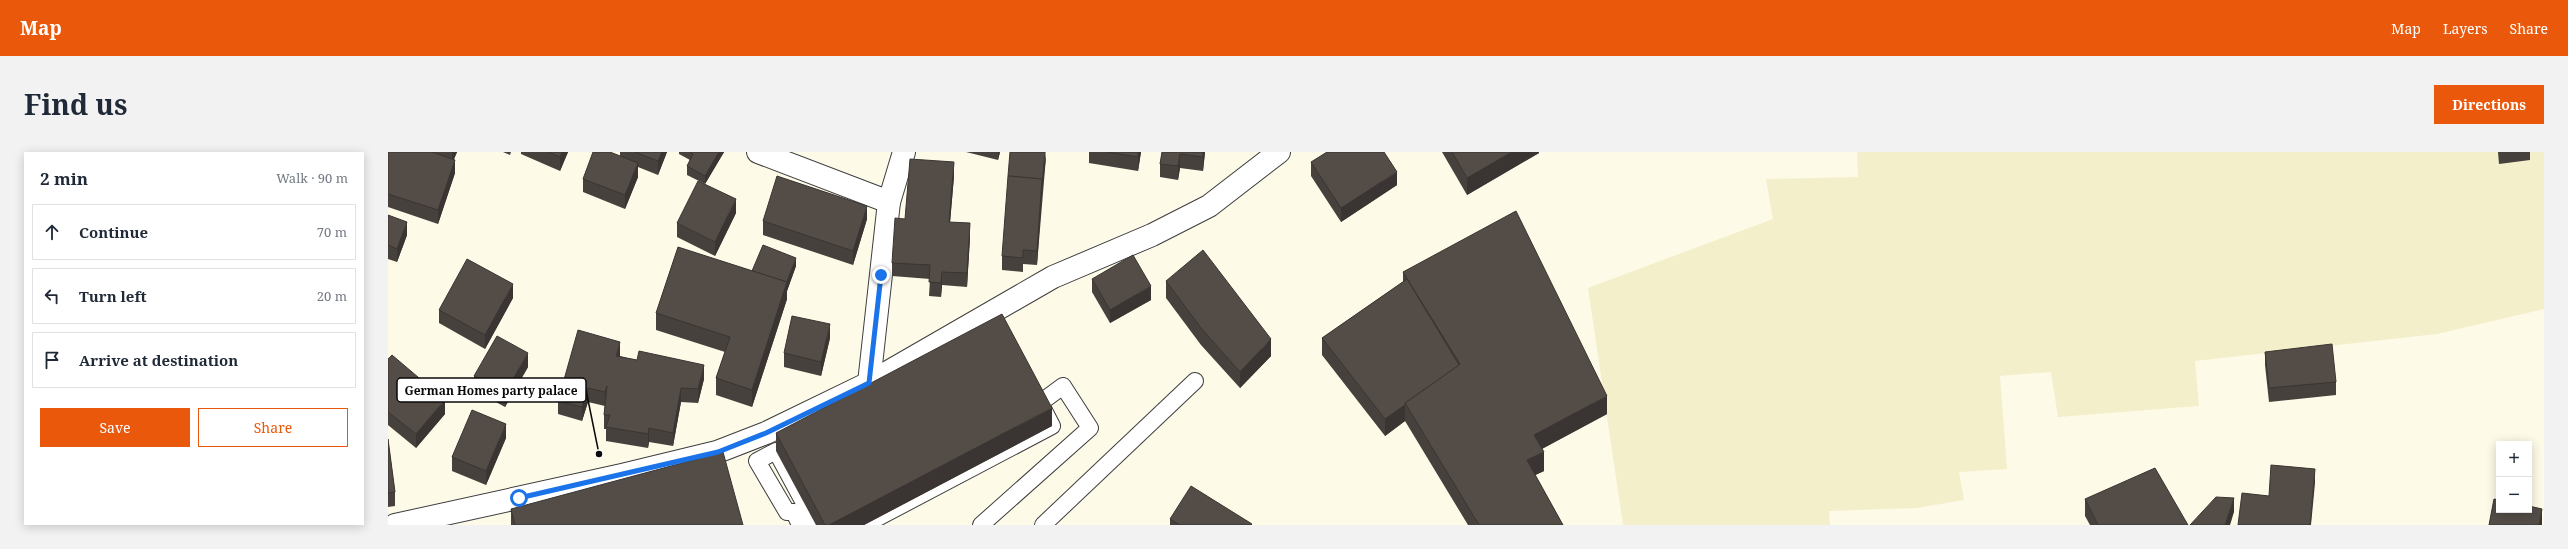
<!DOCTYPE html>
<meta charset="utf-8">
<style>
body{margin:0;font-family:"Noto Serif",serif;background:#f2f2f3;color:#1f2937}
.controls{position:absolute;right:12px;bottom:12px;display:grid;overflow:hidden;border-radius:0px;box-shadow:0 2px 10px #0003}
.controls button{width:36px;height:36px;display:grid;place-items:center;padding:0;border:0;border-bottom:1px solid #e0e1e3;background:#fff;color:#1f2937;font:20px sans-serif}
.stop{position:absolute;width:12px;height:12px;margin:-9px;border:3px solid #1a73e8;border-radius:50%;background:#fff}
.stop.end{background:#1a73e8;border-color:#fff;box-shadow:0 1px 4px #0008}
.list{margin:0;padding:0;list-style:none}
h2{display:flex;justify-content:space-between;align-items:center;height:52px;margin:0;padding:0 16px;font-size:17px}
h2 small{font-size:13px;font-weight:400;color:#747a83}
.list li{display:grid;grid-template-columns:26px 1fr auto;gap:12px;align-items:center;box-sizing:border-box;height:56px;margin:0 8px 8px;padding:0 8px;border:1px solid #e0e1e3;border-radius:0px}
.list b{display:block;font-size:15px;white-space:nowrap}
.list em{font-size:13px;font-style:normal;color:#747a83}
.actions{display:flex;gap:8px;padding:12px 16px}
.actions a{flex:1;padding:9px 0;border:1px solid #ea580c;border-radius:0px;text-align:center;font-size:14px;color:#ea580c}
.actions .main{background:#ea580c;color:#fff}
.icon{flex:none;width:22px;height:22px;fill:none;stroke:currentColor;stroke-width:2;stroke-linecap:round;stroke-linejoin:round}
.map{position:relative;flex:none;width:2156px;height:373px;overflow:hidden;border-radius:0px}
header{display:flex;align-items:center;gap:24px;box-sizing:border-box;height:56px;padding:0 20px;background:#ea580c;color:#fff}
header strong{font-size:19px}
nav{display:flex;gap:22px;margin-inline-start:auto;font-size:14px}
.intro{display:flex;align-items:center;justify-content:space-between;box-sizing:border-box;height:96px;padding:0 24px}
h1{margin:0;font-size:28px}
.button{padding:10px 18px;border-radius:0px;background:#ea580c;color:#fff;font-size:14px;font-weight:700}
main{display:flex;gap:24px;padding:0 24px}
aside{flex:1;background:#fff;border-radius:0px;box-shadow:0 2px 10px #0003}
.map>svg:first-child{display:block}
.farmland{fill:#f3efca}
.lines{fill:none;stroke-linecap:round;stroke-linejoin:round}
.service-casing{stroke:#3d3d3d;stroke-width:18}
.minor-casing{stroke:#3d3d3d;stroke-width:24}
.service{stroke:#fff;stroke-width:16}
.minor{stroke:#fff;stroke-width:22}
.wall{fill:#47413d}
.shaded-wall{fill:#3a3532}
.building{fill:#534c47;stroke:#3a3532}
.route{stroke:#1a73e8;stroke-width:5}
.leader{fill:none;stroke:#0a0a0a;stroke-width:1.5}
.callout-dot{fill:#0a0a0a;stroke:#fff;stroke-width:1.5}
.callout{fill:#fff;stroke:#0a0a0a;stroke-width:1.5}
.callout-label{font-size:12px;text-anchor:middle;font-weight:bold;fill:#0a0a0a}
</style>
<header>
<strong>Map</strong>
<nav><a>Map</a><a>Layers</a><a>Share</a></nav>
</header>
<div class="intro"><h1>Find us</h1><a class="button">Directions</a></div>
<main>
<aside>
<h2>2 min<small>Walk · 90 m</small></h2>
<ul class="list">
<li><svg class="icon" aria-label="ahead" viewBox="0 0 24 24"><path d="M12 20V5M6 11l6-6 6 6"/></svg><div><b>Continue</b></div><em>70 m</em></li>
<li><svg class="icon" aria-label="left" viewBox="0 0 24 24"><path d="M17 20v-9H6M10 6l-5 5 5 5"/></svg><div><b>Turn left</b></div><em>20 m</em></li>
<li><svg class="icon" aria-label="arrive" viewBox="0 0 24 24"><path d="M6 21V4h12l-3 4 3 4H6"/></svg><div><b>Arrive at destination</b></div></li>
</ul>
<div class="actions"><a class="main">Save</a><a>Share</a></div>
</aside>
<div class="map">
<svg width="2156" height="373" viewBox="0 0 2156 373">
<rect width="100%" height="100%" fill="#fefae8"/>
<polygon class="farmland" points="1469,0 2156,0 2156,157 2049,182 1807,209 1811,254 1670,265 1663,220 1612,224 1619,317 1571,320 1576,348 1529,356 1441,359 1442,373 1235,373 1200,136 1385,67 1378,27 1470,25"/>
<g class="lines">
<g class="service-casing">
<g id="service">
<polyline points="412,373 406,360 399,360 369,309 388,299 428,373"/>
<polyline points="476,373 664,274 652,251 675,234 702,276 593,373"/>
<polyline points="655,373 807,229"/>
</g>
</g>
<g class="minor-casing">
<g id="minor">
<polyline points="370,0 501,50"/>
<polyline points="481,231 501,50 516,0"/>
<polyline points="7,373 234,323 329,300 378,281 481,231 665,125 764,83 821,54 891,0"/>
</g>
</g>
<use href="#service" class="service"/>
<use href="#minor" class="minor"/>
</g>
<g class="wall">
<polygon points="0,0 69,0 66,7 67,21 50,72 0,55"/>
<polygon points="115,0 123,0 122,3"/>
<polygon points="133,0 180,0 172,19 133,2"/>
<polygon points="232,0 279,0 270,23 250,15 250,25 237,57 195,40 195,27 232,4"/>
<polygon points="291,0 336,0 317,32 299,23 299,14 302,8 291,2"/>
<polygon points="578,0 612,0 610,8"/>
<polygon points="701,0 753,0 750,19 701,11"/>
<polygon points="774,0 817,0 815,19 792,16 790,28 772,25 772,12"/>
<polygon points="1054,0 1151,0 1151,1 1079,43"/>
<polygon points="2110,0 2142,0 2142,8 2111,12"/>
<polygon points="658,5 649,113 635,112 635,120 614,118 614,104"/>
<polygon points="923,10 1009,33 953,70 923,24"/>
<polygon points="566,24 562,70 582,85 579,135 554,133 553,145 541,144 542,127 504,124 504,111 517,67"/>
<polygon points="348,61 327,104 289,85 289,71"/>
<polygon points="0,63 19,83 9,110 0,107"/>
<polygon points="479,67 465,113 375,83 375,69"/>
<polygon points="408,114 399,139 399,147 364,255 328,243 328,226 337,200 268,178 268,161 364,119"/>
<polygon points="1015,120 1219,262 1154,297 1156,319 1147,323 1175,373 1080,373 1017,269 997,284 934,203 934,186 1015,130"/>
<polygon points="704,127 763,148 722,171 704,140"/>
<polygon points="778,129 883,204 852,236 813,193 778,146"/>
<polygon points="125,146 97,197 51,171 51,158"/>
<polygon points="442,186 433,224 396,215 396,201"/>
<polygon points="1877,200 1948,230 1948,243 1881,250 1877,213"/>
<polygon points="232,204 316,227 310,251 293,250 285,294 261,290 260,296 218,289 218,277 216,277 216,263 217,254 200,250 194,269 170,262 170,249"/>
<polygon points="0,207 57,262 28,296 0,273"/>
<polygon points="140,215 117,255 86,238 86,224"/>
<polygon points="664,274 476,373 428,373 388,299 388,281"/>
<polygon points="118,286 98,333 64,319 64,305"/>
<polygon points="0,287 7,340 7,354 0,355"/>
<polygon points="1697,347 1800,373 1702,373 1697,364"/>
<polygon points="123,357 355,373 123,373"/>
<polygon points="782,367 864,373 782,373"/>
</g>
<g class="shaded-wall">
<polygon points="64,0 69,0 64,12"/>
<polygon points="174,0 180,0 172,19 172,5"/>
<polygon points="274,0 279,0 270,23 270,9"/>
<polygon points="331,0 336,0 317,32 317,24"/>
<polygon points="610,0 612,0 610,8"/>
<polygon points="658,0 658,5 654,41 654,33"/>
<polygon points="750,0 753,0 750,19"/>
<polygon points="815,0 817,0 815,19"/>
<polygon points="1124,0 1151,0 1151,1 1079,43 1079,26"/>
<polygon points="792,2 792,16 790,28 790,14"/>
<polygon points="67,8 67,21 50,72 50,58"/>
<polygon points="566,10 566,24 561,83 561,70"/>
<polygon points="250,11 250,25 237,57 237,43"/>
<polygon points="1009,20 1009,33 953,70 953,56"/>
<polygon points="654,27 654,41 649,113 649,99"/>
<polygon points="348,47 348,61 327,104 327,90"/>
<polygon points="479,54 479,67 465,113 465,99"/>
<polygon points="19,70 19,83 9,110 9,97"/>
<polygon points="582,71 582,85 579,135 579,121"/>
<polygon points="408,106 408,114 399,139 399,147 364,255 364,238 398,132"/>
<polygon points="554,120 554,133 553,145 553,131"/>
<polygon points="125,132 125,146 97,197 97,183"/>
<polygon points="763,134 763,148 722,171 722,158"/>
<polygon points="442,172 442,186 433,224 433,210"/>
<polygon points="883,187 883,204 852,236 852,220"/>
<polygon points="232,190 232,204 228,217 228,204"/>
<polygon points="140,201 140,215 117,255 117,241"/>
<polygon points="316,213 316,227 310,251 310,237"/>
<polygon points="219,234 217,254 217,240"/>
<polygon points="200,236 200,250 194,269 194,255"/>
<polygon points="293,236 293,250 285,294 285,281"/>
<polygon points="1219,244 1219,262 1146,301 1146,283"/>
<polygon points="57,248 57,262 28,296 28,282"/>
<polygon points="1017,253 1017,269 997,284 997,267"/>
<polygon points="664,256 664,274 476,373 441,373"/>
<polygon points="118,272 118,286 98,333 98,319"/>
<polygon points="261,276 261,290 260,296 260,282"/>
<polygon points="1156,300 1156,319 1139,327 1139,308"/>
<polygon points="1927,317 1927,331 1923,373 1922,373"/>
<polygon points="1846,346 1846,360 1842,373 1837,373"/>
<polygon points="2154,357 2154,373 2151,373"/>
</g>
<g class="building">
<polygon points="0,0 44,0 67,8 50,58 0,42"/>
<polygon points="160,0 174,0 172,5"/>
<polygon points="205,0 222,0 250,11 237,43 195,27"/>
<polygon points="247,0 274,0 270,9"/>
<polygon points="302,0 331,0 317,24 299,14 305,2"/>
<polygon points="622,0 657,0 654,33 654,27 620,24"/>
<polygon points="719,0 750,0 750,5"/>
<polygon points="774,0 815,0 815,5 792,2 790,14 772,12"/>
<polygon points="939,0 996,0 1009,20 953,56 923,10"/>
<polygon points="1064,0 1124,0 1079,26"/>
<polygon points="522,7 566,10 561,70 582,71 579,121 554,120 553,131 541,130 542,113 504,111 507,66 517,67"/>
<polygon points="389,24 479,54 465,99 375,69"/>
<polygon points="620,24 654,27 649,99 635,98 635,106 614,104"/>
<polygon points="310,29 348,47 327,90 289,71"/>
<polygon points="1128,59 1219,244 1146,283 1156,300 1139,308 1175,373 1091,373 1017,251 1072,212 1015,120"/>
<polygon points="0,63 19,70 9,97 0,93"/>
<polygon points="375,93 408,106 398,132 399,130 364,119"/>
<polygon points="290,95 399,130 364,238 328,226 342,185 268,161"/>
<polygon points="815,98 883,187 852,220 813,176 778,129"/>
<polygon points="745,103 763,134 722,158 704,127"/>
<polygon points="79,107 125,132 97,183 51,158"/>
<polygon points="1019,127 1071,213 1017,251 1017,253 997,267 934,186"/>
<polygon points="614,162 664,256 441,373 437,373 388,281"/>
<polygon points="404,164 442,172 433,210 396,201"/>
<polygon points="190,178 232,190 228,204 249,208 251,199 316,213 310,237 293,236 285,281 261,276 260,282 218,275 222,263 216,263 219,234 217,240 200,236 194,255 170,249"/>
<polygon points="109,184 140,201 117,241 86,224"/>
<polygon points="1944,192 1948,230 1881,236 1877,200"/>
<polygon points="4,203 57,248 28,282 0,260 0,207"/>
<polygon points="84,258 118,272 98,319 64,305"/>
<polygon points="0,287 7,340 0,341"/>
<polygon points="335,300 355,373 127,373 123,357"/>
<polygon points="1883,313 1927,317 1922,373 1850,373 1854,341 1881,344"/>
<polygon points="1767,316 1800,373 1710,373 1697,347"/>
<polygon points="803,334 864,372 863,373 792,373 782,367"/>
<polygon points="1828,345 1846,346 1837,373 1802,373"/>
<polygon points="2106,347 2111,348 2111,358 2141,358 2141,354 2154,357 2151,373 2101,373"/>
</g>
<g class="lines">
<polyline class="route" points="131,346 330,300 378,281 481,231 493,123"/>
</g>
<path class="leader" d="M211 302L198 238"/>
<circle class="callout-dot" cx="211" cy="302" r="4"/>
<rect class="callout" x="9" y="226" width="189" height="24" rx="4"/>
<g class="callout-label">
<text x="103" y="243">German Homes party palace</text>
</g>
</svg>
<div class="controls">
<button>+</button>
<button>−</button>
</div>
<div class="stop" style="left:131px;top:346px"></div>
<div class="stop end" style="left:493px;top:123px"></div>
</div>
</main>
